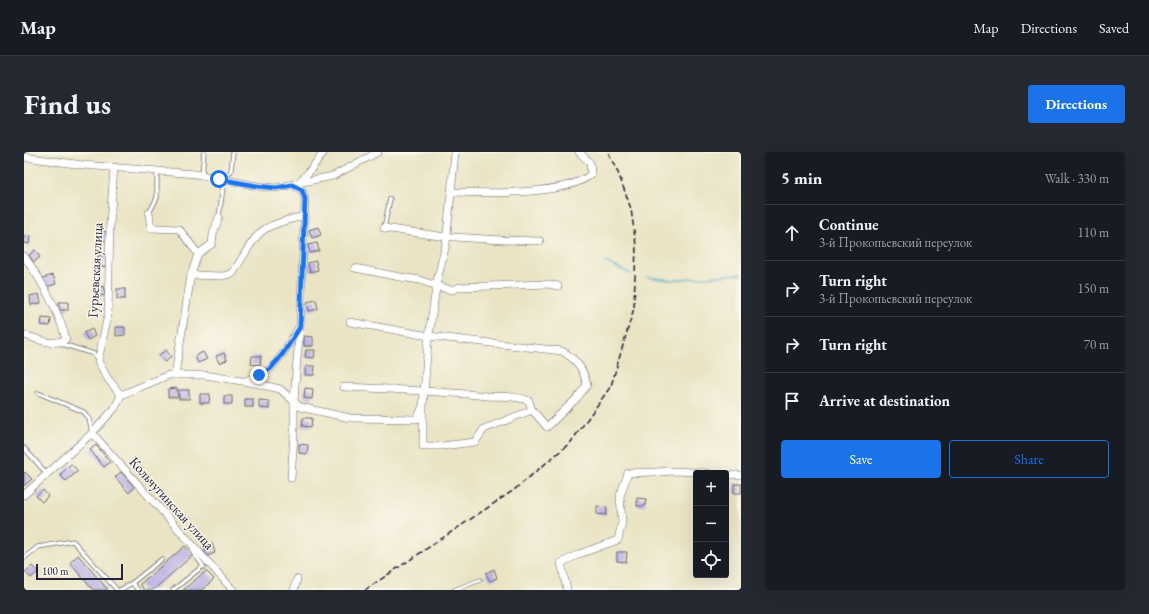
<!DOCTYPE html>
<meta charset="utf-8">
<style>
body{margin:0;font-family:"EB Garamond",serif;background:#242831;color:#f1f3f6}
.controls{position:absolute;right:12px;bottom:12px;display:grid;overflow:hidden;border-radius:4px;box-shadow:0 4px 16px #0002}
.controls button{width:36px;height:36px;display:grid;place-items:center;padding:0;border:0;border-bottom:1px solid #363941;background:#171b24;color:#f1f3f6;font:20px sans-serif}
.scale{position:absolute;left:12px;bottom:10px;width:87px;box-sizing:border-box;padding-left:4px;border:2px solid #22223b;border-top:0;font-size:11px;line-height:14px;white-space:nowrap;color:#22223b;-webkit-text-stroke:3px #fbf7ec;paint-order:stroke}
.stop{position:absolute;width:12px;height:12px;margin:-9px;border:3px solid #1a73e8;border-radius:50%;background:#fff}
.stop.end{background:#1a73e8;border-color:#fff;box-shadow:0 1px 4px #0008}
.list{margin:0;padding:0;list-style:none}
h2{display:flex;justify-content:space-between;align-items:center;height:52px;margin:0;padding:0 16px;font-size:17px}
h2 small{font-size:13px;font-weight:400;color:#9ea1a6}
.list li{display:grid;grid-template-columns:26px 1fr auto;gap:12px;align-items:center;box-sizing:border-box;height:56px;padding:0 16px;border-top:1px solid #363941}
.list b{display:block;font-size:15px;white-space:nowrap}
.list p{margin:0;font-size:13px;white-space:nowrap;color:#9ea1a6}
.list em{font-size:13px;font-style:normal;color:#9ea1a6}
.actions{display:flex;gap:8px;padding:12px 16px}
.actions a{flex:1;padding:9px 0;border:1px solid #1a73e8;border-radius:4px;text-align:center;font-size:14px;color:#1a73e8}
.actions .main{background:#1a73e8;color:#fff}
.icon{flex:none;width:22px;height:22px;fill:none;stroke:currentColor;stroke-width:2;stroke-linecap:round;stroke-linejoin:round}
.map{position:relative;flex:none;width:717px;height:438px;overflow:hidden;border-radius:4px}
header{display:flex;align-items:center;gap:24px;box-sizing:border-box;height:56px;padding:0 20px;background:#171b24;border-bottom:1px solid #363941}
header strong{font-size:19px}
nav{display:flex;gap:22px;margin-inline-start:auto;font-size:14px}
.intro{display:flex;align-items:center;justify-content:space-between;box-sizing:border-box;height:96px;padding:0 24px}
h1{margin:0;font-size:28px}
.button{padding:10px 18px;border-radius:4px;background:#1a73e8;color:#fff;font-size:14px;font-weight:700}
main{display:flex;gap:24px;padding:0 24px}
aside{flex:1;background:#171b24;border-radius:4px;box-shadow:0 4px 16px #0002}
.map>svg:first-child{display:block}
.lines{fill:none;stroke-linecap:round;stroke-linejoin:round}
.stream{stroke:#4aa8c8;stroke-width:1.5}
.building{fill:url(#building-back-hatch)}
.service-casing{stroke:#68666b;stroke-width:5}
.minor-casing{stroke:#68666b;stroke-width:8}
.service{stroke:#fff;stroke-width:3.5}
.minor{stroke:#fff;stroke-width:7}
.rail{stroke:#22223b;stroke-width:1.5;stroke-dasharray:6 3;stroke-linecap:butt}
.route{stroke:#1a73e8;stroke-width:5}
.labels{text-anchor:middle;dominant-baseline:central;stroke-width:3;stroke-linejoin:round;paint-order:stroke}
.street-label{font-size:14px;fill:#22223b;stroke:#fbf7ec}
</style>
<header>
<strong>Map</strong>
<nav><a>Map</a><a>Directions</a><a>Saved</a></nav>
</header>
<div class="intro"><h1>Find us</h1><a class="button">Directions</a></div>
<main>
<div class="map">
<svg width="717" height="438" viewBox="0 0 717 438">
<defs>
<pattern id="building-back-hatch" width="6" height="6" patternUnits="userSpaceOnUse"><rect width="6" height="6" fill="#c1b8e9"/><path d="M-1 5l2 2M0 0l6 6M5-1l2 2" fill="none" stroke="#a69ec9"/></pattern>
</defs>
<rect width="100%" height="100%" fill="#fbf7ec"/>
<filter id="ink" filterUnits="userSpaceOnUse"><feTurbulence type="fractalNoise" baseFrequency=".025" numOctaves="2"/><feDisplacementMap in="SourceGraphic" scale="8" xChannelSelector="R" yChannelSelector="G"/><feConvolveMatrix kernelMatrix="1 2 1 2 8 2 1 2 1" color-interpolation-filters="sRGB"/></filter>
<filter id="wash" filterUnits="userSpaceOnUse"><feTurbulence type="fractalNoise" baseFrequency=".012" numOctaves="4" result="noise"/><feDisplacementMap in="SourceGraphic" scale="16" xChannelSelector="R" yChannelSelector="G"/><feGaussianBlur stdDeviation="0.9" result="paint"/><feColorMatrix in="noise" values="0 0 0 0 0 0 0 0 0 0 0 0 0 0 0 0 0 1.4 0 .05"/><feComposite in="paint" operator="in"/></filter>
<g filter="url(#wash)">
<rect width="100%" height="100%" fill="#eae4c5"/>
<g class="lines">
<g class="stream">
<polyline points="581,110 607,122"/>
<polyline points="623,125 646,128 717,122"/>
</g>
</g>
<g id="blocks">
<g class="building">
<polygon points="294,75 297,83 288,86 285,78"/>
<polygon points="76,79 83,80 83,89 75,88"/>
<polygon points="0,83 6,84 5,92 0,91"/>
<polygon points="293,91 295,99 286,101 284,93"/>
<polygon points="11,98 16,105 10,110 5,103"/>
<polygon points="74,104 82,104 82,115 74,114"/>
<polygon points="292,109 294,118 286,120 284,111"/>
<polygon points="29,123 32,132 22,135 19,126"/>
<polygon points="79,134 81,143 73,145 71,136"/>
<rect x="93" y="137" width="8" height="10"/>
<polygon points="15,142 17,151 7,153 6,144"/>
<polygon points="292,148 294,157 285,159 283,150"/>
<rect x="35" y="150" width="9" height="8"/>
<polygon points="18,166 27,167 26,174 17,173"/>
<polygon points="92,175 101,175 101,183 92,184"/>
<polygon points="68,177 71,184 64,188 60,181"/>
<polygon points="280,184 289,185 289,194 280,194"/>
<polygon points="142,198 147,205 141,210 135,203"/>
<polygon points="282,198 291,198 290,206 281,205"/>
<polygon points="179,200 183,207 174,211 171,204"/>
<polygon points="200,201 203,208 195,211 192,204"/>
<polygon points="228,204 237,204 236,213 227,212"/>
<polygon points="282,214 291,214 290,223 281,223"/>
<polygon points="153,236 154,245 144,245 144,237"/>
<polygon points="281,236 289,237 288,247 280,246"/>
<rect x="155" y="238" width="10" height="9"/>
<polygon points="176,242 186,242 185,251 176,251"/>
<rect x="200" y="244" width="8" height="8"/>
<rect x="221" y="247" width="8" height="8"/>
<polygon points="235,248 245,249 245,257 235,256"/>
<polygon points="279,266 288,266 287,275 278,274"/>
<polygon points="275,292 284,293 283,302 275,301"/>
<polygon points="72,293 86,310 80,315 66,298"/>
<polygon points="47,312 54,319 42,329 36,323"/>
<polygon points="1,320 8,327 0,334 0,321"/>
<polygon points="97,320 110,335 105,341 91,325"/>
<rect x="710" y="332" width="7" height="9"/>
<polygon points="19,338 24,344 18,350 12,344"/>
<polygon points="613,346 622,347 621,354 613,354"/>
<polygon points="573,354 583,355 582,363 573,362"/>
<polygon points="188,391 191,401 183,404 179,394"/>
<polygon points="161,394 169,403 129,438 120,438 116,432"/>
<polygon points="593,400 603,400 602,410 593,409"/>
<polygon points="54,403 84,438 69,438 46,411"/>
<polygon points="8,414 14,420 7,426 1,420"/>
<polygon points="470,417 473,426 466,429 462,421"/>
<polygon points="182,419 190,427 178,438 159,438"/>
</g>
</g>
</g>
<g filter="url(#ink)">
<use href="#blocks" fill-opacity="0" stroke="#68666b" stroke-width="1"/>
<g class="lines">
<g class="service-casing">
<g id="service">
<polyline points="178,23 180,0"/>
<polyline points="125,61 133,46 133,18"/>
<polyline points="195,65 200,28 207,19 209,0"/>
<polyline points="360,76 366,47"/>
<polyline points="35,191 70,202 74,209"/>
<polyline points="14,241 60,260 65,267 68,280"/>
<polyline points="0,296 23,322"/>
<polyline points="169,395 168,399 180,415"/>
<polyline points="0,406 14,395 49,389 93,438"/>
<polyline points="96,438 108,431"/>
<polyline points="114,438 108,431 138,407"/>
<polyline points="149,438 179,414"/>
<polyline points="430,438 456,428"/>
</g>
</g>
<g class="minor-casing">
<g id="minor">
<polyline points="0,5 59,13 172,22 233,34 252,36 274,31 284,21 300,0"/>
<polyline points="90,15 86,72 84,163 74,209 84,227 97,243"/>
<polyline points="274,31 309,24 354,0"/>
<path d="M 427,40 C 459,41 544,44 567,22 L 566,11 L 555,0"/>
<polyline points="125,61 127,76 155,77 174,102"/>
<polyline points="360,76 415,84 477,88 516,89"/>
<path d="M 0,104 C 17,128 34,157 42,187 C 29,195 14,187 0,183"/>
<polyline points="331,116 376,125 396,128 412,134 428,138 436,135 524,132 534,134"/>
<polyline points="167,123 174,102 188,92 189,82 195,65"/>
<path d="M 326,170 L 405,184 L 538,199 C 553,208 559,216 563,233 L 553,246 L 523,275 L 508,258 L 460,277 L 451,290 L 418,294 L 399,294 L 399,256"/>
<path d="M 151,223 L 167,123 L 199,124 L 209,121 C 217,109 229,84 241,77 C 253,70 267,67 280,64"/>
<polyline points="222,229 246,217 258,203 274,177"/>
<path d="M 320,235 C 368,237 416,239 463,244 C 477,245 492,243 505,249 L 508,258"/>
<polyline points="97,243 145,223 181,223 230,231 256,237 276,255 326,266 393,267 399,254 404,190 413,129 422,92 431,0"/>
<polyline points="68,281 209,438"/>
<polyline points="702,323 717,323"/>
<polyline points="267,326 270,283 270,250 272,219 276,175 281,47 278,38 268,33"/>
<polyline points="0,343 68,281 91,256 97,243"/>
<polyline points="270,438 273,427"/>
<polyline points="543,438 537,411 555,402 594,388 598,370 596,344 604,321 654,319 682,321"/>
</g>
</g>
<use href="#service" class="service"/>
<use href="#minor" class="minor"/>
<polyline class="rail" points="341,438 490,338 547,290 587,234 610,156 612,93 607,57 595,23 584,0"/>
</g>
</g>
<g class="lines" filter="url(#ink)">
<polyline class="route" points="195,27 233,34 252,36 268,33 278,38 281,47 276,175 258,203 246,217 235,223"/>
</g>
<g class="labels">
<g class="street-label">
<text transform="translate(71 118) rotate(-87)">Гурьевская улица</text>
<text transform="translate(148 351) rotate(48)">Кольчугинская улица</text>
</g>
</g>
</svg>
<div class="controls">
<button>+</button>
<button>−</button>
<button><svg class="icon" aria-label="locate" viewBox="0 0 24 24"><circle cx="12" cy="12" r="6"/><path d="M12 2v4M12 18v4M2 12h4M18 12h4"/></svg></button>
</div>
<div class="scale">100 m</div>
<div class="stop" style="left:195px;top:27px"></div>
<div class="stop end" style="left:235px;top:223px"></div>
</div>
<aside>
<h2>5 min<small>Walk · 330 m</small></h2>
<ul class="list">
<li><svg class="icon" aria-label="ahead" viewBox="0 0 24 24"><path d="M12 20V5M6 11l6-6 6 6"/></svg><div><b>Continue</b><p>3-й Прокопьевский переулок</p></div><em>110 m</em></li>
<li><svg class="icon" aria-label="right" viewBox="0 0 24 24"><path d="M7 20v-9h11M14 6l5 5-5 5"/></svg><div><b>Turn right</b><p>3-й Прокопьевский переулок</p></div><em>150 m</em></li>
<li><svg class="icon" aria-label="right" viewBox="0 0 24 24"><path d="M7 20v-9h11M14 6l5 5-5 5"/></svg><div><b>Turn right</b></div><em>70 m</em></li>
<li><svg class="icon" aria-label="arrive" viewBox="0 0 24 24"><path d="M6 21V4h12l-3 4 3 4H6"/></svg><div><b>Arrive at destination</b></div></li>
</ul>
<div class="actions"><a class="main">Save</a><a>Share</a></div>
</aside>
</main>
